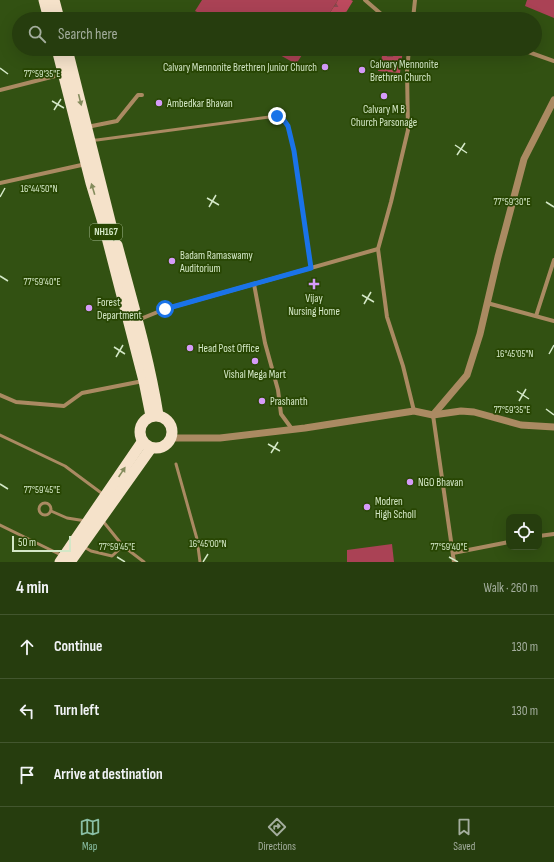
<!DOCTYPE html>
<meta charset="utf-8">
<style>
body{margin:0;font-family:"Sofia Sans Condensed",sans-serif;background:#2e4417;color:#f1f3f6}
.controls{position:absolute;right:12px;bottom:12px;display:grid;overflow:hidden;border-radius:8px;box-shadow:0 4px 16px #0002}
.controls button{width:36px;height:36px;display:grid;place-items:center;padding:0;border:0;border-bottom:1px solid #42562e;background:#263d0e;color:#f1f3f6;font:20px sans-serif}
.scale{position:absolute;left:12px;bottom:10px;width:59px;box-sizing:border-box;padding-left:4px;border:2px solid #d4e8c7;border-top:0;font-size:11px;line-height:14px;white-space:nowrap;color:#d4e8c7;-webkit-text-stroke:3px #284603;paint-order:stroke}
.stop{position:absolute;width:12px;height:12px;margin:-9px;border:3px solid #1a73e8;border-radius:50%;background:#fff}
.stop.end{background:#1a73e8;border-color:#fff;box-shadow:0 1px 4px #0008}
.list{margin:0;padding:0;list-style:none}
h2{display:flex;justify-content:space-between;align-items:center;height:52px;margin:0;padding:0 16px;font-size:17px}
h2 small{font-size:13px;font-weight:400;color:#a4ae9e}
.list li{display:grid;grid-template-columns:26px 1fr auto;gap:12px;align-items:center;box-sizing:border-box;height:64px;padding:0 16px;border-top:1px solid #42562e}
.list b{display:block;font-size:15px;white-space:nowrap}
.list em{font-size:13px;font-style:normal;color:#a4ae9e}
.icon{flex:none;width:22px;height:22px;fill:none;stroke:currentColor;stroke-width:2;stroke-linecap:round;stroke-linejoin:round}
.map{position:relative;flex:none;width:554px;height:562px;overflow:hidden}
.search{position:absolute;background:#263d0e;box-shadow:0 4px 16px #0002;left:12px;right:12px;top:12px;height:44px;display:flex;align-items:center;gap:10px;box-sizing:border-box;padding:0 14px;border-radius:22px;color:#a4ae9e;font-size:15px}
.sheet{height:244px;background:#263d0e}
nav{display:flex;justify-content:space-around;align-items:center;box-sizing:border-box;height:56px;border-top:1px solid #42562e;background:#263d0e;font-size:11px;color:#a4ae9e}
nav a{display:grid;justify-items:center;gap:2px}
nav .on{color:#8abfa5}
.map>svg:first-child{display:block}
.forest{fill:url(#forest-firs)}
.pitch{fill:#aa4255}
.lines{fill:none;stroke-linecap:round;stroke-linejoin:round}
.service{stroke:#aa8a62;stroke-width:3}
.minor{stroke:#aa8a62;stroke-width:4}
.tertiary{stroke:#aa8a62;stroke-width:7}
.trunk{stroke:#f5e2ca;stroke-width:11}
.oneway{fill:#848c5d}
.route{stroke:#1a73e8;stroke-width:5}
.ticks{fill:none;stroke:#d4e8c7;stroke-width:1.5}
.poi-dot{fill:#d69bf9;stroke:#284603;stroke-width:1.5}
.labels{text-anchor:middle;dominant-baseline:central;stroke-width:3.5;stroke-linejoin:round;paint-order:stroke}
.shield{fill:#284603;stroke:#a0b78c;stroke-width:1}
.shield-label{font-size:10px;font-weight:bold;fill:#d4e8c7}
.poi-label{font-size:11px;fill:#d4e8c7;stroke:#284603;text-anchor:start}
.ticks-label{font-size:10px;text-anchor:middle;fill:#d4e8c7;stroke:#284603;stroke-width:3.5;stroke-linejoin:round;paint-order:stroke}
</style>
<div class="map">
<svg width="554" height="562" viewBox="0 0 554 562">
<defs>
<pattern id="forest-firs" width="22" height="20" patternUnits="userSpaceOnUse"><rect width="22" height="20" fill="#bd4a5e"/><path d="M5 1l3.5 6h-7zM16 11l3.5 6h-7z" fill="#8b4850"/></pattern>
</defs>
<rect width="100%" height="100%" fill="#325112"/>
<g class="forest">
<polygon points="338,0 351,0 353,1 342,19 326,19"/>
<polygon points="384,49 403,49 400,73 378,71"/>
</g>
<g class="pitch">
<polygon points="202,0 338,0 326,19 212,19 195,11"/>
<polygon points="527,0 554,0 554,18 525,6"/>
<polygon points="269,49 306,49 296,64"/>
<polygon points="392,544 394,562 347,562 347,550"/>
</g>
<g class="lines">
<g class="service">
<polyline points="92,140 97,140 277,116 283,119 288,125 294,151 311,268"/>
<polyline points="0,435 65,466 104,495"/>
<polyline points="176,464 197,539 200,562"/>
<circle cx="45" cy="509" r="6"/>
<polyline points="51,511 67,518 86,521"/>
<polyline points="102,520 123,546 144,562"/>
<polyline points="0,525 61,555"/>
<polyline points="84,547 91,551 112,556 123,546"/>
</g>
<g class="minor">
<polyline points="365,0 387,19"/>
<polyline points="414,14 432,19"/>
<polyline points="413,19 415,0"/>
<polyline points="409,49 407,71 408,130 391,202 378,249 387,317 403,366 414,411"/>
<polyline points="520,49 554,61"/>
<polyline points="0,90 63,74"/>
<polyline points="87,127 117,121 138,95 142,95"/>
<polyline points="0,183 86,164"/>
<polyline points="254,284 378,249"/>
<polyline points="487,303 554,321"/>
<polyline points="536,316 554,260"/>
<polyline points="138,320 165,309 254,284 265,343 278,390 281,414 292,429"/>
<polyline points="0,395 16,402 64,406 82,393 143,381"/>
<polyline points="433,415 454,562"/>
<polyline points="539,536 554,534"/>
<polyline points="453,553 509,542"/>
</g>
<g class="tertiary">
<polyline points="433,415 467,375 480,334 498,257 524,159 554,100"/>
<polyline points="170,438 220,438 305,428 414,411 433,415 461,411 474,412 521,425 554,427"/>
</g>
<g class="trunk">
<polyline points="44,0 49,19"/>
<polyline points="54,0 59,19"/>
<polyline points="57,49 91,183 104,226 144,381 151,416"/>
<polyline points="67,49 111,225"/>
<path d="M 117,245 C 132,301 149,358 158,415"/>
<circle cx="156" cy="432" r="16"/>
<polyline points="60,562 142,442"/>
<polyline points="70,562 151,448"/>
</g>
</g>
<defs><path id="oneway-solid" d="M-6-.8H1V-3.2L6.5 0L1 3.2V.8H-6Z"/></defs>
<g class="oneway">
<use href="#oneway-solid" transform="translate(80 100) rotate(76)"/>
<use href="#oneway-solid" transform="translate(93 189) rotate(-107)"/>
<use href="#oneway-solid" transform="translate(122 472) rotate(-56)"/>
</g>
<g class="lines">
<polyline class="route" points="165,309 311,268 294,151 288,126 283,119 277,116"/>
</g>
<path class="ticks" d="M 0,68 L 8,74M 52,101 L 64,108M 54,110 L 61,99M 455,145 L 467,153M 457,155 L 465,143M 0,197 L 5,188M 207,198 L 219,205M 546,202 L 554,207M 209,207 L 216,195M 0,276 L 8,281M 362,295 L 374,302M 364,304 L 371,292M 114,347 L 125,354M 549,354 L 554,345M 116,357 L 123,345M 517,391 L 529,399M 519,401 L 526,389M 546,409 L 554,415M 268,444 L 280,451M 271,453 L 278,442M 0,484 L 8,489M 117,557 L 125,562M 449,557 L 458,562M 203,562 L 208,554"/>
<g class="poi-dot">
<circle cx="325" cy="67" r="4"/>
<circle cx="362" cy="70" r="4"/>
<circle cx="384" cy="96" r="4"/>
<circle cx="159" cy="103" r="4"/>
<circle cx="172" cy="261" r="4"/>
<path d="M312 278h4v4h4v4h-4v4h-4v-4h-4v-4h4z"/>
<circle cx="89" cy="308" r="4"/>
<circle cx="190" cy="348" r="4"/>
<circle cx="255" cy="361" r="4"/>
<circle cx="262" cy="401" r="4"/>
<circle cx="410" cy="482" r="4"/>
<circle cx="367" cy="507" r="4"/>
</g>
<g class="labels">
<rect class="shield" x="90" y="224" width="32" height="16" rx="3"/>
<g class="shield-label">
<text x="106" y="232">NH167</text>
</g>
<g class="poi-label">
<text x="370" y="64">Calvary Mennonite<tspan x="370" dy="13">Brethren Church</tspan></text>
<text x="317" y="67" text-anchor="end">Calvary Mennonite Brethren Junior Church</text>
<text x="167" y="103">Ambedkar Bhavan</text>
<text x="384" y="109" text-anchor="middle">Calvary M B<tspan x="384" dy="13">Church Parsonage</tspan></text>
<text x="180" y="255">Badam Ramaswamy<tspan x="180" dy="13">Auditorium</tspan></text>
<text x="314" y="298" text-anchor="middle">Vijay<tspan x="314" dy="13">Nursing Home</tspan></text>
<text x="97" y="302">Forest<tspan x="97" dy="13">Department</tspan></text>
<text x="198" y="348">Head Post Office</text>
<text x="255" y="374" text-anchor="middle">Vishal Mega Mart</text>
<text x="270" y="401">Prashanth</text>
<text x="418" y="482">NGO Bhavan</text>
<text x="375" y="501">Modren<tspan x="375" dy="13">High Scholl</tspan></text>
</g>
</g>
<g class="ticks-label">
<text x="42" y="77">77°59'35"E</text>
<text x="39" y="192">16°44'50"N</text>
<text x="512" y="205">77°59'30"E</text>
<text x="42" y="285">77°59'40"E</text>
<text x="515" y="357">16°45'05"N</text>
<text x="512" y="413">77°59'35"E</text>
<text x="42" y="493">77°59'45"E</text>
<text x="208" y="547">16°45'00"N</text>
<text x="117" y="550">77°59'45"E</text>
<text x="449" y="550">77°59'40"E</text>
</g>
</svg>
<div class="controls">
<button><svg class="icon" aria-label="locate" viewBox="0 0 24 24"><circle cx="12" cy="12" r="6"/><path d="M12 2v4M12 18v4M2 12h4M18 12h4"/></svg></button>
</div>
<div class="scale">50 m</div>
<div class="stop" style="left:165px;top:309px"></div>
<div class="stop end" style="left:277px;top:116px"></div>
<div class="search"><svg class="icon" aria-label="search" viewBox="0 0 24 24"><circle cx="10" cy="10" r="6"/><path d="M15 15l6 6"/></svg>Search here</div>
</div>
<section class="sheet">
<h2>4 min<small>Walk · 260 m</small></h2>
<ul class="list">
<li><svg class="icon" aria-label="ahead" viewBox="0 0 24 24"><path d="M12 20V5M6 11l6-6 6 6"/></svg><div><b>Continue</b></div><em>130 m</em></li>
<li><svg class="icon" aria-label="left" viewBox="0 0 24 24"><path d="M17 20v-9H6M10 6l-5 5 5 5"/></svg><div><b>Turn left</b></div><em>130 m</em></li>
<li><svg class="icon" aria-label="arrive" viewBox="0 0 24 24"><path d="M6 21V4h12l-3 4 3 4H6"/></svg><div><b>Arrive at destination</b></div></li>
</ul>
</section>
<nav>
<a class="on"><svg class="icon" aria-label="map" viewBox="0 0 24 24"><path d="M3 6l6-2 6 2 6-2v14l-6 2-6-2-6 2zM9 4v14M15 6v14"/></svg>Map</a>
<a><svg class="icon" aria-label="directions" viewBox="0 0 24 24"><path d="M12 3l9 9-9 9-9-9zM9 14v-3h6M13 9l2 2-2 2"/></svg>Directions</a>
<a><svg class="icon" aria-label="saved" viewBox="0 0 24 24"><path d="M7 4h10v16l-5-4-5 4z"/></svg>Saved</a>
</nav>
